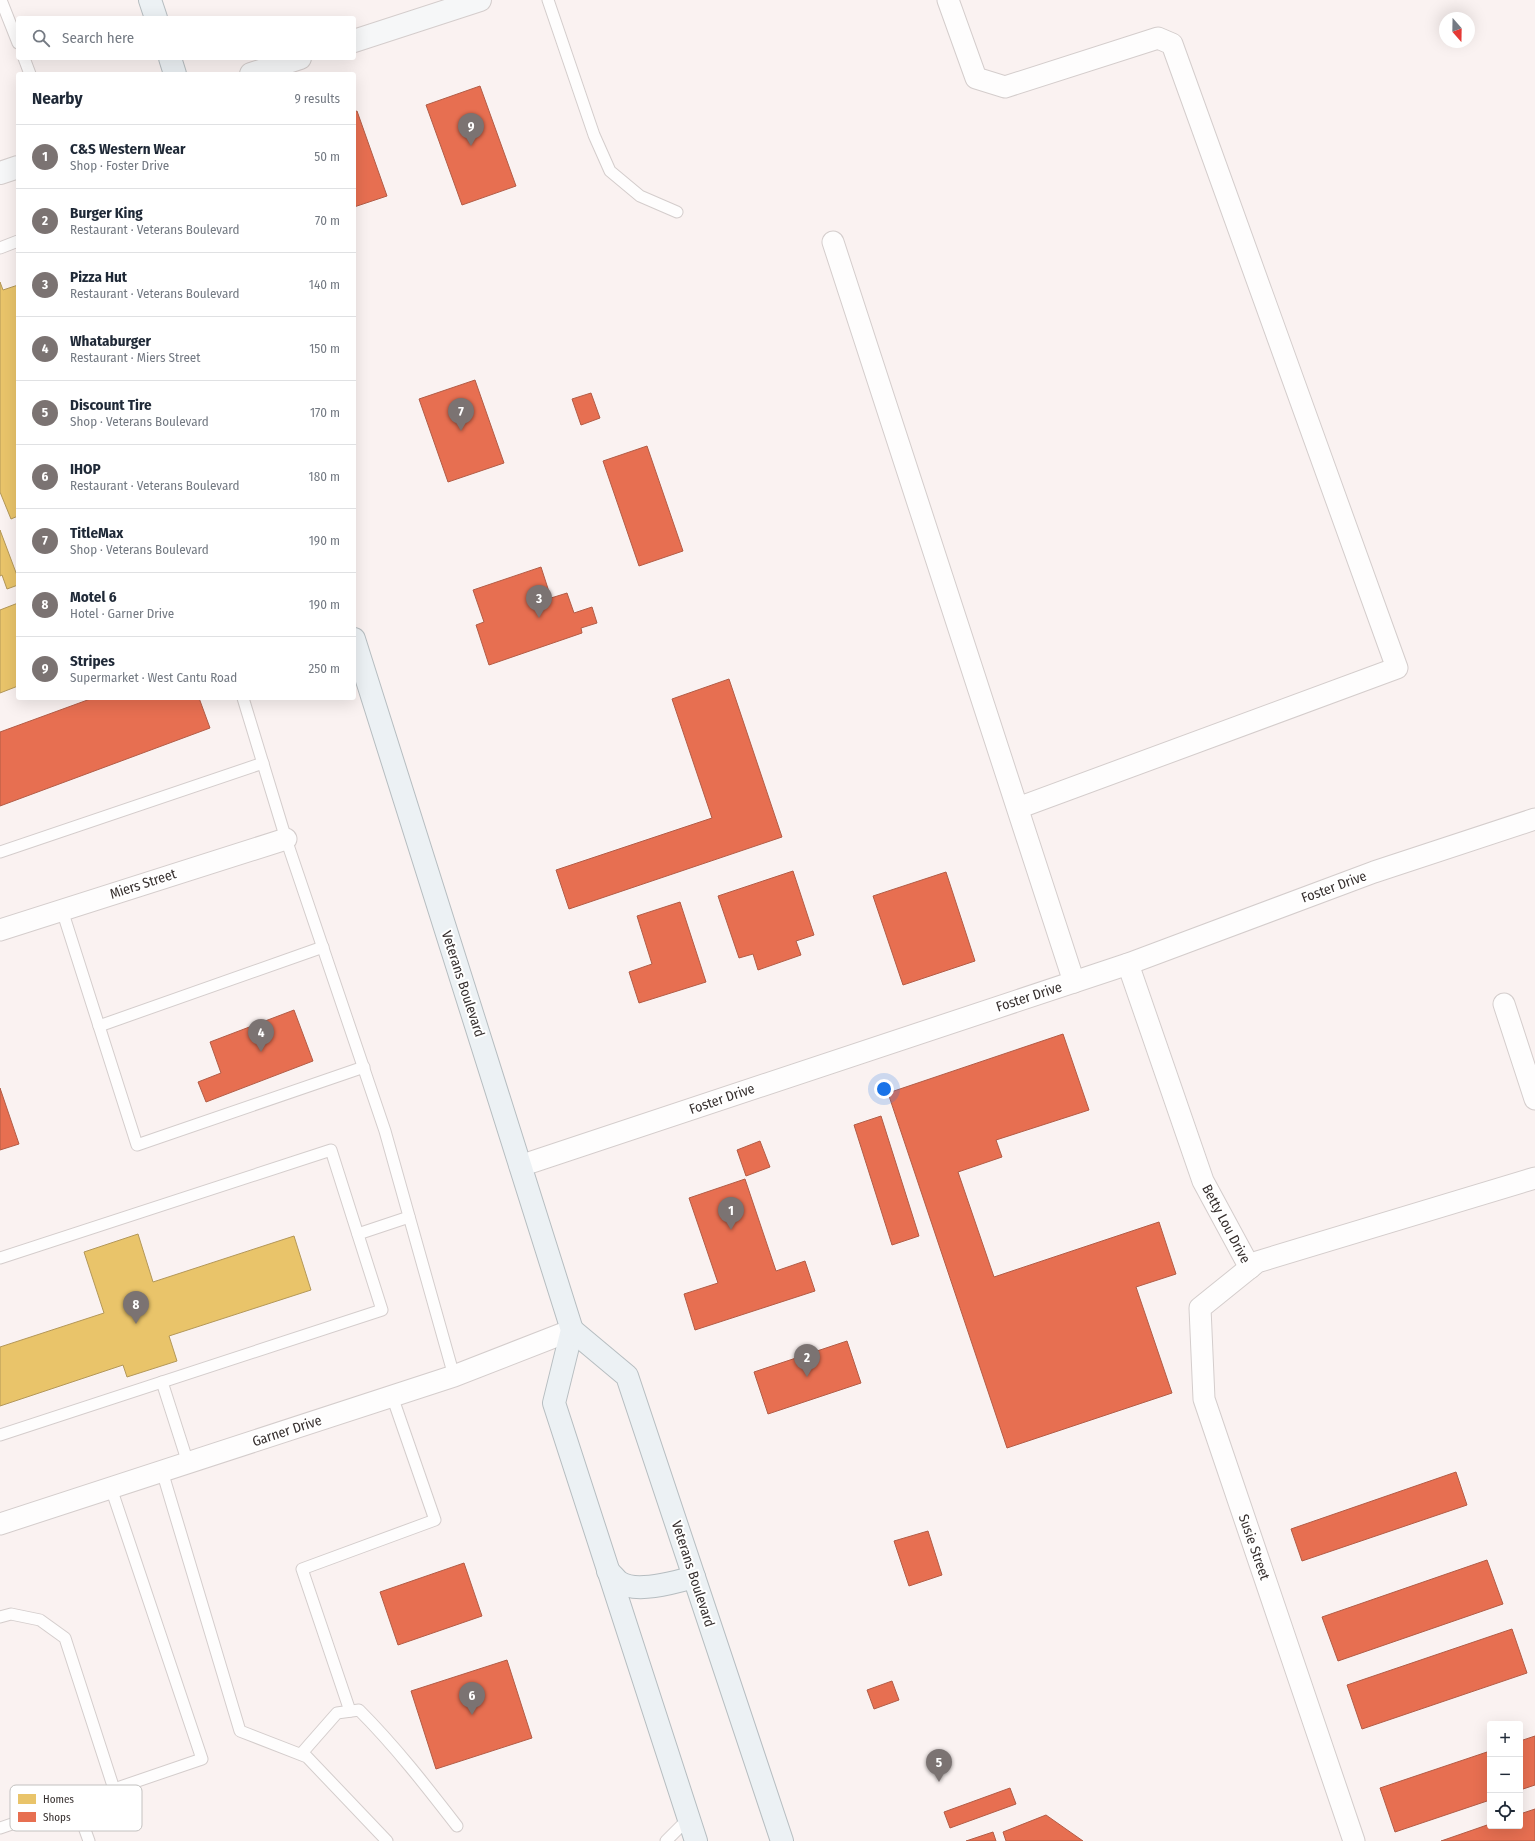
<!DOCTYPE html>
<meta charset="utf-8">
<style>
body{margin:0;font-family:"Fira Sans Condensed",sans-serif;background:#f6f6f7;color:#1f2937}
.controls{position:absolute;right:12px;bottom:12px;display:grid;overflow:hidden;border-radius:4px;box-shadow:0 4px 16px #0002}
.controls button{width:36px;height:36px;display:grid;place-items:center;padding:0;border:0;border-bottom:1px solid #e0e1e3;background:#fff;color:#1f2937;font:20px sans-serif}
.compass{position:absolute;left:1439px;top:12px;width:36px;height:36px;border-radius:50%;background:#fff;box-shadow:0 4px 16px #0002;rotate:160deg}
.you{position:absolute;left:884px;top:1089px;width:14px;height:14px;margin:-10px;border:3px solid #fff;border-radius:50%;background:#1a73e8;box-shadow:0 0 0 6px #1a73e833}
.badge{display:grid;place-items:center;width:26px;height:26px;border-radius:50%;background:#7b7372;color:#fff;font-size:13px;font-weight:700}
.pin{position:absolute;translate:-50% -33px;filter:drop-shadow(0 1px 2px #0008)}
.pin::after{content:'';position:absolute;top:21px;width:14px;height:12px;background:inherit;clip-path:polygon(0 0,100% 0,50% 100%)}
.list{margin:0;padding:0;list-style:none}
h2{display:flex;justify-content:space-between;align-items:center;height:52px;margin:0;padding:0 16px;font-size:17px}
h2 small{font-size:13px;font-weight:400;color:#747a83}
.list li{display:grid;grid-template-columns:26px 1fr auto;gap:12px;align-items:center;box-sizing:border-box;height:64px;padding:0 16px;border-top:1px solid #e0e1e3}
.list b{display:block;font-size:15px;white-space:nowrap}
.list p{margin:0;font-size:13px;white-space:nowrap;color:#747a83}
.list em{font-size:13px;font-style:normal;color:#747a83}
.icon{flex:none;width:22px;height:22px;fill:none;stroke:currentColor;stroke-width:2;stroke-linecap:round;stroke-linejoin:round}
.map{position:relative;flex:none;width:1535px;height:1841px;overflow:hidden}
.search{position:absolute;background:#fff;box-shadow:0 4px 16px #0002;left:16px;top:16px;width:340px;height:44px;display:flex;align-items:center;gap:10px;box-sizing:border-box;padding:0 14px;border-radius:4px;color:#747a83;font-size:15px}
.panel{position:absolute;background:#fff;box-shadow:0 4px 16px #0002;left:16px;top:72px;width:340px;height:628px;border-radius:4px}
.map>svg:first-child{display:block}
.homes{fill:#e9c46a;stroke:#b39758}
.shops{fill:#e76f51;stroke:#b25c46}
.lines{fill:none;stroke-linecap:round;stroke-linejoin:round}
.lane-casing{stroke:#d4cdcc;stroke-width:13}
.street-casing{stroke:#d4cdcc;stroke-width:23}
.secondary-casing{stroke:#d4cdcc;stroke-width:24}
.primary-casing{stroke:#b6bdc0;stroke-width:24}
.lane{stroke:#fefdfd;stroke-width:11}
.street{stroke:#fefdfd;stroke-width:21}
.secondary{stroke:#f6f7f8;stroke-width:22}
.primary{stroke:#ecf1f4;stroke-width:22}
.labels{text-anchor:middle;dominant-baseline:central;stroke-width:4;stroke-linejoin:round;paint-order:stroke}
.street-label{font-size:14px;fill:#362f2e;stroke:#fff}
.key{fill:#fff;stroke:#c3c1c0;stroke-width:1}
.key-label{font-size:11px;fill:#362f2e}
</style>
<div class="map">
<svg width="1535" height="1841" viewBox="0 0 1535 1841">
<rect width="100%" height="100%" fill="#faf2f1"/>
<g class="homes">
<polygon points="0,282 3,290 18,285 18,516 11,519 0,492"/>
<polygon points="0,530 18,578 18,585 7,589 2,575 0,576"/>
<polygon points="18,603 18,686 0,693 0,610"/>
<polygon points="138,1234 153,1282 294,1236 311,1290 169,1336 177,1361 127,1377 123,1365 0,1406 0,1347 104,1313 84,1252"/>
</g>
<g class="shops">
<polygon points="480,86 516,186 462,205 426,105"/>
<polygon points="357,111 387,196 354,207 354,112"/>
<polygon points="475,380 504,463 448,482 419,399"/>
<polygon points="591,393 600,418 581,425 572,399"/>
<polygon points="647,446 683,551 639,566 603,461"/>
<polygon points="541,567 551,598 567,593 574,613 592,607 597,623 581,628 582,633 489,665 476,625 484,622 473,590"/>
<polygon points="729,679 782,837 569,909 556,870 712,818 672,699"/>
<polygon points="93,698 199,698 210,728 0,806 0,732"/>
<polygon points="793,871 814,935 796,941 801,955 758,970 753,954 739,958 718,896"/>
<polygon points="946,872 975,961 903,985 873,896"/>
<polygon points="680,902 706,982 639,1003 629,972 652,964 637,916"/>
<polygon points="294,1010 313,1061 206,1102 198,1082 221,1073 210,1042"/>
<polygon points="1063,1034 1089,1110 996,1140 1002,1157 958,1172 994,1277 1159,1222 1176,1274 1136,1287 1172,1393 1007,1448 888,1093"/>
<polygon points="0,1088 19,1144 0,1150"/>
<polygon points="881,1116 919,1236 892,1245 854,1125"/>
<polygon points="760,1141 770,1167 746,1176 737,1150"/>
<polygon points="745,1179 776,1271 805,1261 815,1291 695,1330 684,1294 718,1283 689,1198"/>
<polygon points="847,1341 861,1383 768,1414 754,1372"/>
<polygon points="1456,1472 1467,1505 1302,1561 1291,1529"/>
<polygon points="928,1531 942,1575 909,1586 894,1541"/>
<polygon points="1487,1560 1503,1604 1338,1661 1322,1617"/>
<polygon points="464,1563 482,1616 398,1645 380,1592"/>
<polygon points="1512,1629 1527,1673 1362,1729 1347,1685"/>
<polygon points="507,1660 532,1738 436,1769 411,1691"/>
<polygon points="892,1681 899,1700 874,1709 867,1690"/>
<polygon points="1535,1736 1535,1785 1520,1790 1520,1741"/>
<polygon points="1490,1751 1490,1800 1395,1832 1380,1788"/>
<polygon points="1010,1788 1016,1804 950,1828 944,1812"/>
<polygon points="1535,1809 1535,1841 1441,1841 1490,1824 1490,1826 1520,1826 1520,1814"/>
<polygon points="1046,1815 1083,1841 1006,1841 1003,1832"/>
<polygon points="993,1832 996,1841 966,1841"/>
</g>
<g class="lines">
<g class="lane-casing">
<g id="lane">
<polyline points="1,0 18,43"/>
<polyline points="548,0 594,135 610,171 640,196 677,212"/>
<polyline points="24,58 30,74"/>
<polyline points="0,248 18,241"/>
<polyline points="243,698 286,839 385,1131 454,1376"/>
<polyline points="0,852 263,763"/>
<polyline points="62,910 137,1145 364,1067"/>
<polyline points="99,1026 323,947"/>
<polyline points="358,1234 409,1217"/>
<polyline points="0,1258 331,1150 382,1310 0,1435"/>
<polyline points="162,1382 188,1463"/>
<polyline points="162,1471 240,1731 307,1757 387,1841"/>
<polyline points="0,1617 11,1614 40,1620 65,1638 114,1789"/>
<polyline points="350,1711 302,1569 435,1520 392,1396"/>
<path d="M 301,1754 L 337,1713 L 359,1710 C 395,1746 426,1786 457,1826"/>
<polyline points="75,1802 89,1841"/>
<polyline points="0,1828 202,1759 111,1488"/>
<polyline points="666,1841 689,1818"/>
</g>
</g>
<g class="street-casing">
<g id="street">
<polyline points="948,0 976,78 1005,87 1158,38 1172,44 1397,668 1018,808"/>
<polyline points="833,242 1074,982"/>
<polyline points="0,930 286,839"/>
<polyline points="1128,964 1203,1181 1250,1268"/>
<polyline points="1504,1004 1535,1099"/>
<polyline points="520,1166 1128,964 1374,872 1535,819"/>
<polyline points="0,1524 454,1376 572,1330"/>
<polyline points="1354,1841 1204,1399 1200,1308 1257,1262 1535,1178"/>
</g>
</g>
<g class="secondary-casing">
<g id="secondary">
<polyline points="354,41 480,0"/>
<polyline points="251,74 300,58"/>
<polyline points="0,173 18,167"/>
</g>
</g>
<g class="primary-casing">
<g id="primary">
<polyline points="150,0 156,18"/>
<polyline points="170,58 175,74"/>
<polyline points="354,639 572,1330 554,1403 696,1841"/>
<polyline points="572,1330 627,1376 782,1841"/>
<path d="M 608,1571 C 612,1574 615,1579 619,1582 C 636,1594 676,1582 694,1577"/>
</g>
</g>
<use href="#lane" class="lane"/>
<use href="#street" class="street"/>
<use href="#secondary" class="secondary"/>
<use href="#primary" class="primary"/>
</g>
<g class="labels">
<g class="street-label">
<text transform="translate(143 884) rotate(-18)">Miers Street</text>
<text transform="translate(1334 887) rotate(-20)">Foster Drive</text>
<text transform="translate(463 984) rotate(72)">Veterans Boulevard</text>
<text transform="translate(1029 997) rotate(-18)">Foster Drive</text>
<text transform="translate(722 1099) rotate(-19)">Foster Drive</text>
<text transform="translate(1226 1224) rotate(62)">Betty Lou Drive</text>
<text transform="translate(287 1431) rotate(-18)">Garner Drive</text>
<text transform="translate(1254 1547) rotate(71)">Susie Street</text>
<text transform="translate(693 1574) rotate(72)">Veterans Boulevard</text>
</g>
</g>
<rect x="10" y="1785" width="132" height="46" rx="6" class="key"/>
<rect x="18" y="1794" width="18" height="10" fill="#e9c46a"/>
<rect x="18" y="1812" width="18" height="10" fill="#e76f51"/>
<g class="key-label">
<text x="43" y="1803">Homes</text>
<text x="43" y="1821">Shops</text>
</g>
</svg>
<div class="controls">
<button>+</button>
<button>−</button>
<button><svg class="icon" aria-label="locate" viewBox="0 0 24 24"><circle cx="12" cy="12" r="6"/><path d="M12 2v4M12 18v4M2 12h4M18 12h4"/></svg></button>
</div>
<svg class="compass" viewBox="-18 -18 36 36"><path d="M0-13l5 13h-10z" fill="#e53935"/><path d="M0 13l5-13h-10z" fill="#747a83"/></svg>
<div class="you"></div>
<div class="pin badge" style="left:731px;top:1230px">1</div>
<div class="pin badge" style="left:807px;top:1377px">2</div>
<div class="pin badge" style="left:539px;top:618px">3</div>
<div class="pin badge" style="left:261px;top:1052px">4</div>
<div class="pin badge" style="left:939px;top:1782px">5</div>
<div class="pin badge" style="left:472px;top:1715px">6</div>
<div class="pin badge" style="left:461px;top:431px">7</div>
<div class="pin badge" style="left:136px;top:1324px">8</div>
<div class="pin badge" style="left:471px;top:146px">9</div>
<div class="search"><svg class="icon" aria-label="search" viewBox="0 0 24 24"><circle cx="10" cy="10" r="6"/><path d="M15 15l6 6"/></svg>Search here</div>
<section class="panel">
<h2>Nearby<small>9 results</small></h2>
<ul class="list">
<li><span class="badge">1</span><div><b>C&amp;S Western Wear</b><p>Shop · Foster Drive</p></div><em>50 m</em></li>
<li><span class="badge">2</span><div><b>Burger King</b><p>Restaurant · Veterans Boulevard</p></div><em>70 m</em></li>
<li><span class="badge">3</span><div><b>Pizza Hut</b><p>Restaurant · Veterans Boulevard</p></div><em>140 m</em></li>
<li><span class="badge">4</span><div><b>Whataburger</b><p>Restaurant · Miers Street</p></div><em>150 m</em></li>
<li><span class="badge">5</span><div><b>Discount Tire</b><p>Shop · Veterans Boulevard</p></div><em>170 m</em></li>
<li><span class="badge">6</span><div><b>IHOP</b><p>Restaurant · Veterans Boulevard</p></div><em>180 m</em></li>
<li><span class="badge">7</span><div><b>TitleMax</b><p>Shop · Veterans Boulevard</p></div><em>190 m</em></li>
<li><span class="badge">8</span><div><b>Motel 6</b><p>Hotel · Garner Drive</p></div><em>190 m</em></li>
<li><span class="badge">9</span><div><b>Stripes</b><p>Supermarket · West Cantu Road</p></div><em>250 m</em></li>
</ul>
</section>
</div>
